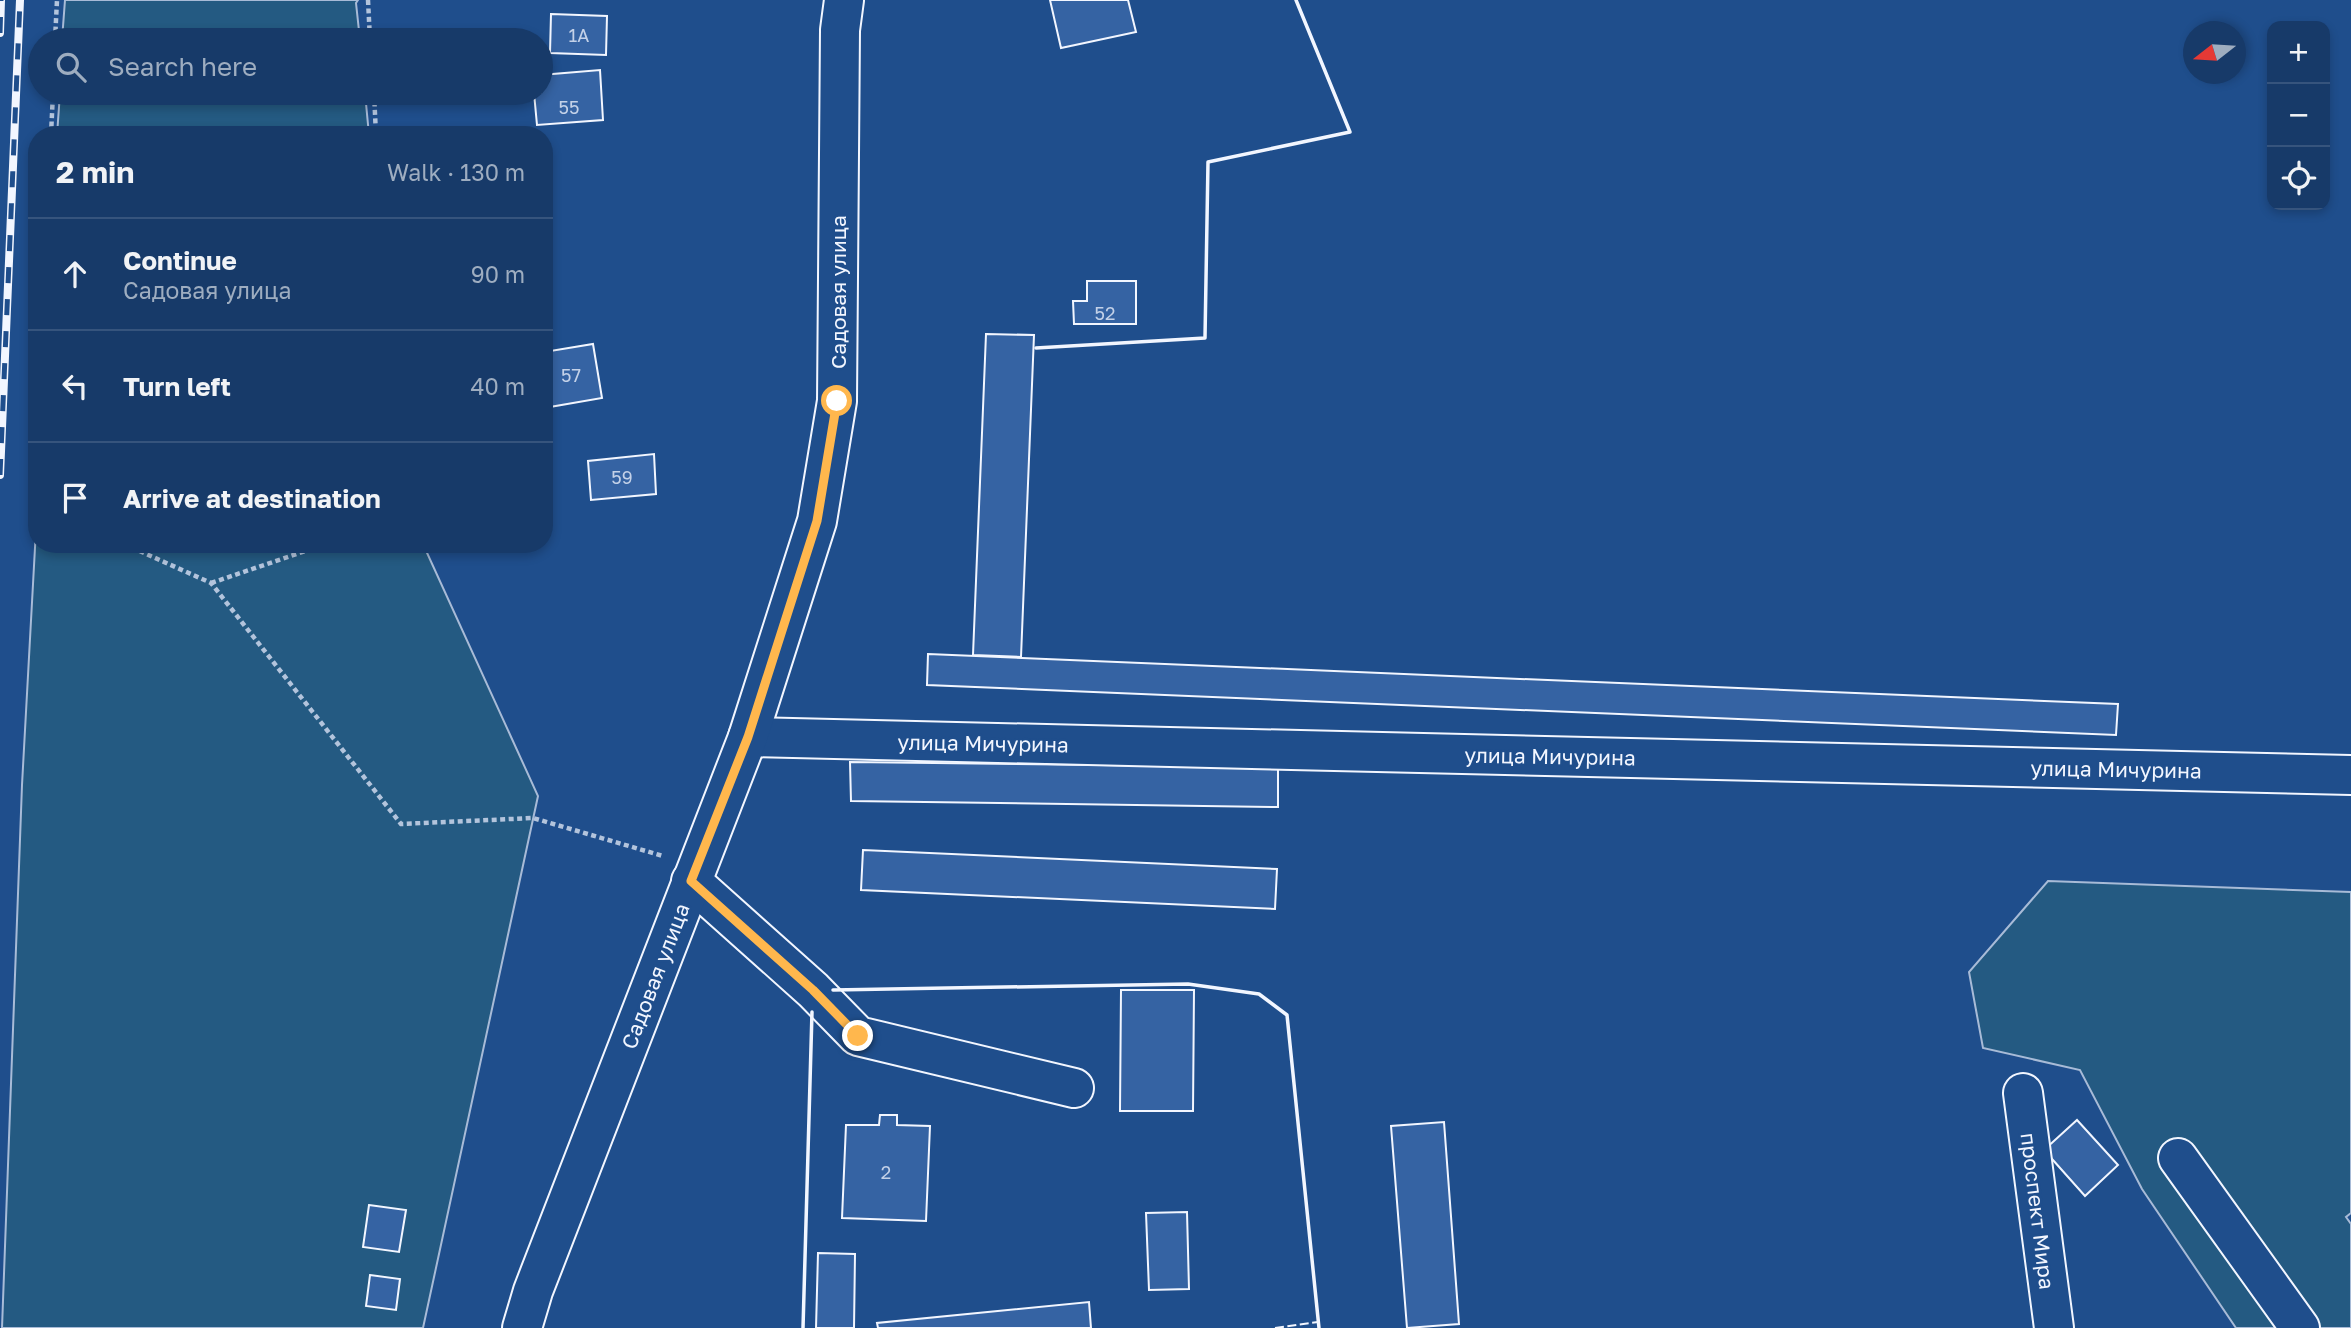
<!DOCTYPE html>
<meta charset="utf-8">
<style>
body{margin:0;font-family:"Golos Text",sans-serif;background:#244571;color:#f1f3f6}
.controls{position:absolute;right:21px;top:21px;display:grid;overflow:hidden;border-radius:14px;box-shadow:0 4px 10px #0003}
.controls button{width:63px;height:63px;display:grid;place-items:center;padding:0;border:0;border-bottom:2px solid #36547d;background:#173a69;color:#f1f3f6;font:35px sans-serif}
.compass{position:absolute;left:2183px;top:21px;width:63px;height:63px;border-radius:50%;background:#173a69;box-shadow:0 4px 10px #0003;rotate:253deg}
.stop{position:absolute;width:21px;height:21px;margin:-16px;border:5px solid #ffb74d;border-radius:50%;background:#fff}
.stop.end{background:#ffb74d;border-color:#fff;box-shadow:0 2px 7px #0008}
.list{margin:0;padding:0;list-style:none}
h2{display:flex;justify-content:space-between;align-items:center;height:91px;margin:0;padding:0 28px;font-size:30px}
h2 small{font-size:23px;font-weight:400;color:#9eadc0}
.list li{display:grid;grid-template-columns:46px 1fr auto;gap:21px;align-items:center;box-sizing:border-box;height:112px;padding:0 28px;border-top:2px solid #36547d}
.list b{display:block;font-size:26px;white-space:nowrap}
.list p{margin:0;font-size:23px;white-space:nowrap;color:#9eadc0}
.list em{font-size:23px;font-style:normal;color:#9eadc0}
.icon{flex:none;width:38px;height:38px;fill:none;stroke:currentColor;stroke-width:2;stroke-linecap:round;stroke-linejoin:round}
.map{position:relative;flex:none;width:2351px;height:1328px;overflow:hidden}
.search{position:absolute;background:#173a69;box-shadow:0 4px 10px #0003;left:28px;top:28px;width:525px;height:77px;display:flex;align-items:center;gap:18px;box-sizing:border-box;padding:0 24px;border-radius:38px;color:#9eadc0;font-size:26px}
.panel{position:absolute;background:#173a69;box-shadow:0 4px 10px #0003;left:28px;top:126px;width:525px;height:427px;border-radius:28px}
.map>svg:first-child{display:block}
.green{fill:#245a82;stroke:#a8bbd7;stroke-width:2}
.building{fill:#3563a3;stroke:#f2f6ff;stroke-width:2}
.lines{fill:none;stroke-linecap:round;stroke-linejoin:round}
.minor-casing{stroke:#f2f6ff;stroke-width:42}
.major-casing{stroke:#f2f6ff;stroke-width:42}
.path{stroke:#b3c4dc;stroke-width:4.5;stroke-dasharray:5 3.5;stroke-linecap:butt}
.minor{stroke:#1f4e8c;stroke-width:38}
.major{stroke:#1f4e8c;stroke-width:38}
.rail-casing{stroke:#f2f6ff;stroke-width:8}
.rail{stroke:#1f4e8c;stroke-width:5;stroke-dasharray:16;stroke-linecap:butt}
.fence{stroke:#f2f6ff;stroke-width:2;stroke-dasharray:9 3.5;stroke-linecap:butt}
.wall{stroke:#f2f6ff;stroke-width:3.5}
.route{stroke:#ffb74d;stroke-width:9}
.labels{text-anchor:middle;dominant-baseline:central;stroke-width:5;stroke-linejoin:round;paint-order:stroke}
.number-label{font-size:18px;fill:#c3d1e8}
.street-label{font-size:21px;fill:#f2f6ff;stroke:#1f4e8c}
</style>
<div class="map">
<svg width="2351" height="1328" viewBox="0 0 2351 1328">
<rect width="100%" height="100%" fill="#1f4e8c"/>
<g class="green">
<polygon points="65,0 358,0 356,3 360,40 62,40"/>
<polygon points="60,93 365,93 369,135 57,135"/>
<polygon points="37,511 37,544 423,544 538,796 423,1328 2,1328 22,785"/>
<polygon points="2048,881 2351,892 2351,1213 2346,1217 2351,1224 2351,1328 2236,1328 2142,1189 2080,1070 1983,1048 1969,972"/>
</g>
<g class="building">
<polygon points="1050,0 1128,0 1136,32 1061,48"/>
<polygon points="551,14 607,16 606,55 550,53"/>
<polygon points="600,70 603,120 537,125 534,93 541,93 541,75"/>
<polygon points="1087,281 1136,281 1136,324 1074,324 1073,301 1087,301"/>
<polygon points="986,334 1034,335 1021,657 973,655"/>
<polygon points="593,344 602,398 544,408 544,352"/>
<polygon points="654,454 656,494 591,500 588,461"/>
<polygon points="928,654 2118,704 2116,735 927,685"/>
<polygon points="850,762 1278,767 1278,807 851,801"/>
<polygon points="863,850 1277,869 1275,909 861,890"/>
<polygon points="1121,990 1194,990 1193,1111 1120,1111"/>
<polygon points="880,1115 897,1115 897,1125 930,1126 926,1221 842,1218 846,1125 879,1125"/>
<polygon points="2077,1120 2118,1165 2085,1196 2044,1150"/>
<polygon points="1444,1122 1459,1324 1407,1328 1391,1126"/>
<polygon points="369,1205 406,1210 399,1252 363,1247"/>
<polygon points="1187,1212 1189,1289 1149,1290 1146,1213"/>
<polygon points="818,1253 855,1254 854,1328 816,1328"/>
<polygon points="370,1275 400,1279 396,1310 366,1306"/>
<polygon points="1089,1302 1091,1328 878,1328 877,1323"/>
</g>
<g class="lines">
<g class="minor-casing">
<g id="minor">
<polyline points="748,737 2351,775"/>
<polyline points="691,881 813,990 858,1036 1074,1088"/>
<polyline points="2023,1093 2054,1328"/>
<polyline points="2178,1158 2300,1328"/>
</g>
</g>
<g class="major-casing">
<polyline id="major" points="522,1328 533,1291 748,737 817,521 837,401 840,30 844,0"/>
</g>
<g class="path">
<polyline points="368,0 370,40"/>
<polyline points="55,40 57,0"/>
<polyline points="374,93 376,135"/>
<polyline points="51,135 53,93"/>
<polyline points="37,418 33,504 37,505"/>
<polyline points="124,544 211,583 401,824 533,818 663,856"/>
<polyline points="211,583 326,544"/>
</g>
<use href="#minor" class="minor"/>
<use href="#major" class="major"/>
<g class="rail-casing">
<g id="rail">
<polyline points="0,33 1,0"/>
<polyline points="0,475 20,0"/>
</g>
</g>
<use href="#rail" class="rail"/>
<polyline class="fence" points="1275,1328 1318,1322"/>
<g class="wall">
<polyline points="1036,348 1205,338 1208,162 1350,132 1296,0"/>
<polyline points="833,990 1188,984 1259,994 1287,1015 1319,1328"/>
<polyline points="803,1328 812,1012"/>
</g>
</g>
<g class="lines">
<polyline class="route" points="837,401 817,521 748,737 691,881 813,990 858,1036"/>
</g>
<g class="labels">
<g class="number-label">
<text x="579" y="35">1А</text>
<text x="569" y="107">55</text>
<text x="1105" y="313">52</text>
<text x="571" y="375">57</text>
<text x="622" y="477">59</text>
<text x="886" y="1172">2</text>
</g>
<g class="street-label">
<text transform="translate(838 292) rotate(-90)">Садовая улица</text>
<text transform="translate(983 743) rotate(1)">улица Мичурина</text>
<text transform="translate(1550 756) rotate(1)">улица Мичурина</text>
<text transform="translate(2116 769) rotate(1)">улица Мичурина</text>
<text transform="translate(655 976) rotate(-69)">Садовая улица</text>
<text transform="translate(2038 1211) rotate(83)">проспект Мира</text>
</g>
</g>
</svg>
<div class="controls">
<button>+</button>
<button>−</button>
<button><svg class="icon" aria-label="locate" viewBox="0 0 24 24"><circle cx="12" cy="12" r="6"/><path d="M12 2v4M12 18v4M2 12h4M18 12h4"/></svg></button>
</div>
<svg class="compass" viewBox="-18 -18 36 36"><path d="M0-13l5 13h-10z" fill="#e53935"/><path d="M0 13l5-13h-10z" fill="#9eadc0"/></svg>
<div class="stop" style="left:837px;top:401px"></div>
<div class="stop end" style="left:858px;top:1036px"></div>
<div class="search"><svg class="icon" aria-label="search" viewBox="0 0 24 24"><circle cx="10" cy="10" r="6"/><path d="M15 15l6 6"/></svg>Search here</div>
<section class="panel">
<h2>2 min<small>Walk · 130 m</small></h2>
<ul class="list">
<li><svg class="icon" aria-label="ahead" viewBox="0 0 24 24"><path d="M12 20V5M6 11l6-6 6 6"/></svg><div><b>Continue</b><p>Садовая улица</p></div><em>90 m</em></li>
<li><svg class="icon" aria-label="left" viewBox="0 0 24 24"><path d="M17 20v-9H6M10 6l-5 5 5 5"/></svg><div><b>Turn left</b></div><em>40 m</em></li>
<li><svg class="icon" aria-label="arrive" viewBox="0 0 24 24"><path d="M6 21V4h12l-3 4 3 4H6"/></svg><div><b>Arrive at destination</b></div></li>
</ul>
</section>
</div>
